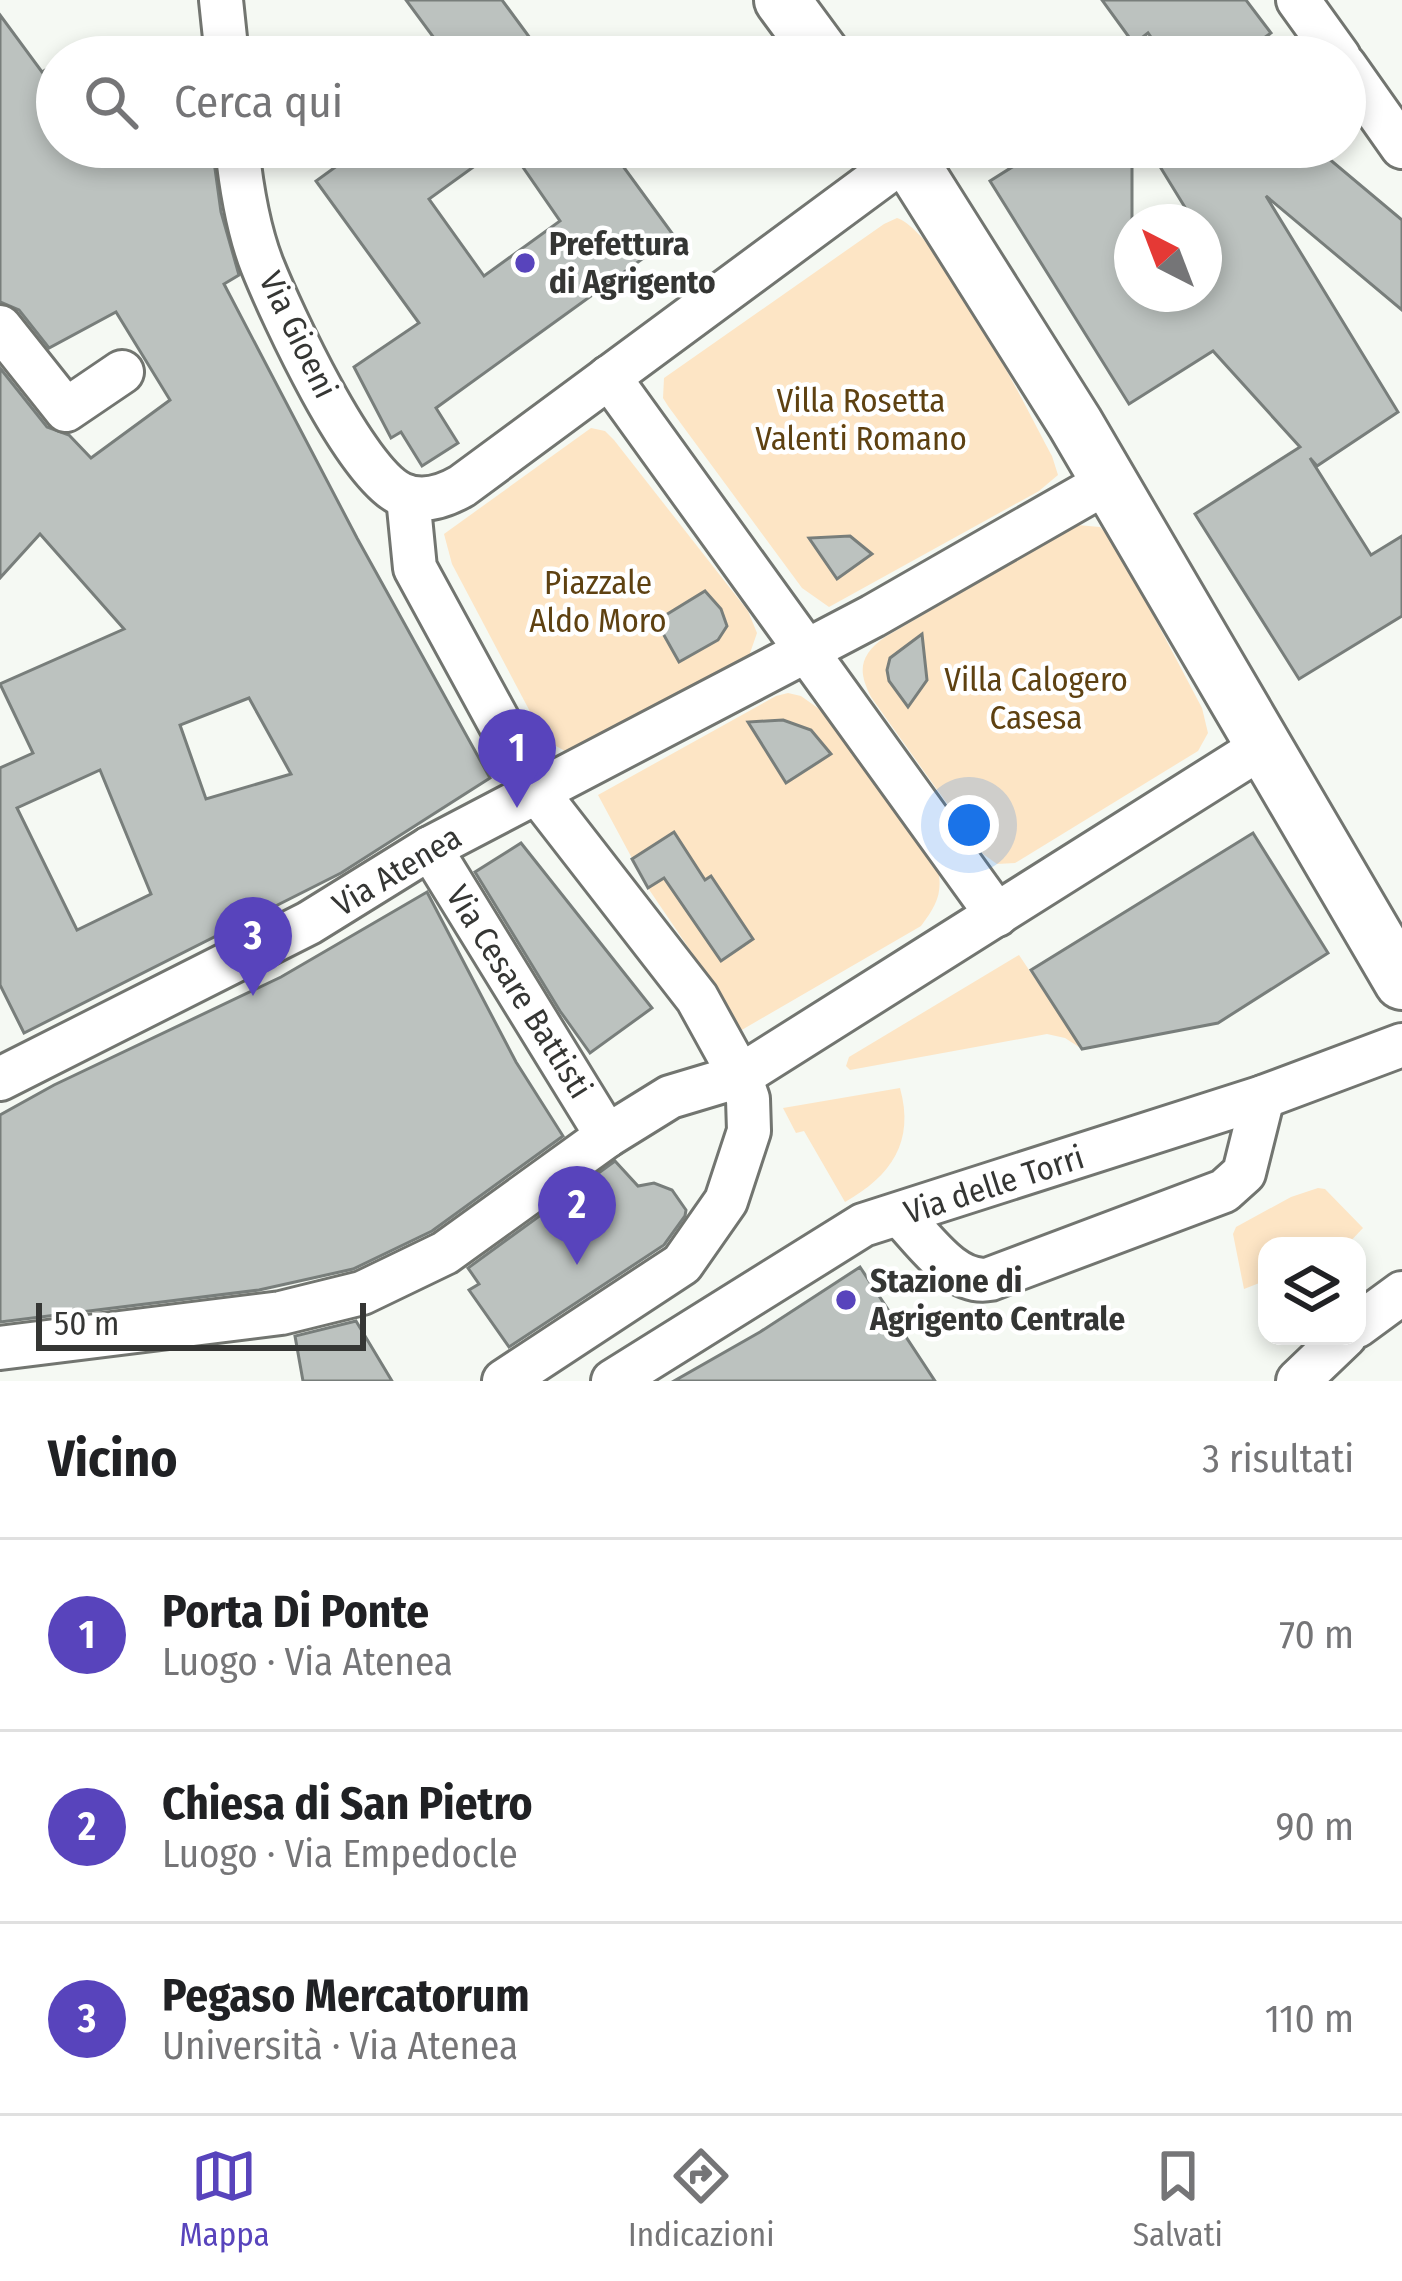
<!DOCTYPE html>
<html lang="it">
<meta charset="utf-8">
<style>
body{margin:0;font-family:"Fira Sans Condensed",sans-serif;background:#f6f6f6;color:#202124}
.controls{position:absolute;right:36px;bottom:36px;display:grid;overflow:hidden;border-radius:24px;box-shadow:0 6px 18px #0003}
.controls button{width:108px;height:108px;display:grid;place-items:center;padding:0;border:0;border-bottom:3px solid #e0e0e0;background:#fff;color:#202124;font:60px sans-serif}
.compass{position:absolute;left:1114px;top:204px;width:108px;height:108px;border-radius:50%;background:#fff;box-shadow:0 6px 18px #0003;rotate:318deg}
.scale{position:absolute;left:36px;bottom:30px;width:330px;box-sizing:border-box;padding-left:12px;border:6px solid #353634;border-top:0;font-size:33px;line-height:42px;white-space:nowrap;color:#353634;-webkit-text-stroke:9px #fff;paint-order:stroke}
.you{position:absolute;left:969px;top:825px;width:42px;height:42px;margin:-30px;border:9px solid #fff;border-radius:50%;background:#1a73e8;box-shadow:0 0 0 18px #1a73e833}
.badge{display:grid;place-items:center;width:78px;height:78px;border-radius:50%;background:#5844bc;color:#fff;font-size:39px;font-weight:700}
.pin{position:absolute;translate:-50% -99px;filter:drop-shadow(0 3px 6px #0008)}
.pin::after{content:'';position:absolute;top:63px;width:42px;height:36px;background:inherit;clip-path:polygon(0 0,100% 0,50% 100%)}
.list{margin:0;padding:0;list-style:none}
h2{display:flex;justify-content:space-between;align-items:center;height:156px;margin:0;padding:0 48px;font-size:51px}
h2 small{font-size:39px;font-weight:400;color:#757577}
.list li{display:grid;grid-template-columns:78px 1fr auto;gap:36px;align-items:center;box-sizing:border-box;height:192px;padding:0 48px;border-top:3px solid #e0e0e0}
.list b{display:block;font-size:45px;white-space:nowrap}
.list p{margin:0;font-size:39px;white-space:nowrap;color:#757577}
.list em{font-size:39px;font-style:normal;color:#757577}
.icon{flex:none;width:66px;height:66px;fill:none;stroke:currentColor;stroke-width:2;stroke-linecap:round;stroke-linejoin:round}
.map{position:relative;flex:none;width:1402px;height:1381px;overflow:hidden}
.search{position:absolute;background:#fff;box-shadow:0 6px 18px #0003;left:36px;right:36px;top:36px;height:132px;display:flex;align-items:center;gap:30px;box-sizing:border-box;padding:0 42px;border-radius:66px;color:#757577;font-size:45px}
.sheet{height:732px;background:#fff}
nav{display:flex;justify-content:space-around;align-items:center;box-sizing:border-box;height:168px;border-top:3px solid #e0e0e0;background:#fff;font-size:33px;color:#757577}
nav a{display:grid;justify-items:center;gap:6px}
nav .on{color:#5844bc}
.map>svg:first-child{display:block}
.green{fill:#fde5c5}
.building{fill:#bcc2bf;stroke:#787e7b;stroke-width:3;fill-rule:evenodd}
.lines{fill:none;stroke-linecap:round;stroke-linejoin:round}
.minor-casing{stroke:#727570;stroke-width:48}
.major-casing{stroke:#727570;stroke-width:60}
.minor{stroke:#fff;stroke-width:42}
.major{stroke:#fff;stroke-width:54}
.poi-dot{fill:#5844bc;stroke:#fff;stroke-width:4.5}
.labels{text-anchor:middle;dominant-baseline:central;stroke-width:9;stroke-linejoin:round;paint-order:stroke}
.poi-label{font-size:33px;font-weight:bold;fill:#353634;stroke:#fff;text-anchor:start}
.street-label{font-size:33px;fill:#353634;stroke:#fff}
.park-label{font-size:33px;fill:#5e4111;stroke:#fff}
</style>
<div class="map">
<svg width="1402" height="1381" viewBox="0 0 1402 1381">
<rect width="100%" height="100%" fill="#f5f9f3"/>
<g class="green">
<path d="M 897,218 C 939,231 1027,410 1052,456 L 1058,475 L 1039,491 L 829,607 L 802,588 L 668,406 L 663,398 L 664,378 L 884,224 Z"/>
<polygon points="591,428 605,431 614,440 748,611 757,633 749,656 576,749 565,751 545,740 452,564 444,534"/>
<path d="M 1077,525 L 1100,527 L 1116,545 L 1202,708 L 1208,733 L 1198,751 L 1015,863 L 997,864 L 983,854 L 871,697 C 857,670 860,655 885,637 Z"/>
<path d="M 788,693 L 801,696 L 822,711 L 938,869 C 943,894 936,906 921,926 L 740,1031 L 730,1028 L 697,986 L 707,975 L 648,888 L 598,795 L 776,696 Z"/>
<polygon points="1019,955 1082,1049 1065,1038 1047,1034 850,1070 846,1066 849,1057"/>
<path d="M 900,1088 C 915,1142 891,1176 845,1202 L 804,1131 L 796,1133 L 783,1108 Z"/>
<polygon points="1318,1188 1325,1189 1363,1228 1346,1246 1267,1246 1267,1280 1244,1289 1233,1234 1236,1227 1291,1197"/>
</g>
<g class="building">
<polygon points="406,0 502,0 544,57 448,57"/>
<polygon points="1102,0 1246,0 1271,33 1237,57 1165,57 1148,33 1134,44"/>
<path d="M 0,15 L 42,72 L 57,63 L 57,147 L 212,147 L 221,212 L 239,275 L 224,284 L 357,538 L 490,778 L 341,873 L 24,1033 L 0,985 L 0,768 L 33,753 L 0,684 L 124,629 L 40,534 L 0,578 L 0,368 L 47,427 L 69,435 L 91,458 L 170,400 L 116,312 L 49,348 L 19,310 L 0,302 ZM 249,698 L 291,774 L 206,799 L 180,725 ZM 100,770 L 151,894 L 77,930 L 17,808 Z"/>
<polygon points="363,147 501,147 429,199 484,276 560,221 509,147 609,147 674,236 436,408 458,443 422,466 401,432 391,438 354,367 419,323 316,181"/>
<polygon points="1044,147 1132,147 1132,294 1204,294 1204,222 1194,222 1148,147 1315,147 1402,220 1402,310 1266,196 1398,412 1317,466 1310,458 1371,555 1402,536 1402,616 1299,679 1195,514 1300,447 1213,351 1129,404 990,181"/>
<polygon points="850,536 872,554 837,579 809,538"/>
<polygon points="705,591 721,609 727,626 718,640 679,662 656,621"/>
<polygon points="922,634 927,680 908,707 889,681 887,670 890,658"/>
<polygon points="783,720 811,730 831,754 786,783 748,722"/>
<polygon points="674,832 705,880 711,876 753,939 721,961 664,878 648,888 632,859"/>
<polygon points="1253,833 1328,953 1218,1023 1082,1049 1031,970"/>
<polygon points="521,843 652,1008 590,1053 560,1011 475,872"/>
<polygon points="427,892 516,1062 563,1136 432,1231 353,1269 259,1290 0,1322 0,1115 54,1085 281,977"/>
<polygon points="615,1161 638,1186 654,1183 672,1190 686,1210 685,1216 664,1245 509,1347 469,1290 479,1284 468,1268"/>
<polygon points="860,1267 935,1381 674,1381 760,1332"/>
<polygon points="356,1321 392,1381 303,1381 295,1336"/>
</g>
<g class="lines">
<g class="minor-casing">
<g id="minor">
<polyline points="221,0 227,57"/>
<polyline points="1298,0 1339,57"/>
<polyline points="1345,66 1402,147"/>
<path d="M 237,147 C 241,185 248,229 262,265 C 282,315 355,473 401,494 C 422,504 443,497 462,486 L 910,155"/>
<polyline points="0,327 66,410 122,372"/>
<polyline points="609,377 997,915"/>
<polyline points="408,497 415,568 537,792 697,998 740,1076 748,1099 749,1131 726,1201 682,1264 504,1381"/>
<polyline points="430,848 607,1136"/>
<polyline points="0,1079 309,923 430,848 873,616 1109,481"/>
<path d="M 900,1215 C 924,1239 954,1286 990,1279 L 1224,1191 L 1244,1173 L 1263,1097"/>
<polyline points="1357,1326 1402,1293"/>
<polyline points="0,1348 281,1313 362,1293 445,1253 607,1136 670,1097 740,1076 1265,745"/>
<polyline points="613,1381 863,1225 1263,1097 1402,1045"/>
<polyline points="1298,1381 1345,1336"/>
</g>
</g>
<g class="major-casing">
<g id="major">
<polyline points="782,0 824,57"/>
<polyline points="901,147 1075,423 1402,982"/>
</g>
</g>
<use href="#minor" class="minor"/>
<use href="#major" class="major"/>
</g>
<g class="poi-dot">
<circle cx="525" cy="263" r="12"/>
<circle cx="846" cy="1300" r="12"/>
</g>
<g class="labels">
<g class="poi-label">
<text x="549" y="244">Prefettura<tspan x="549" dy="38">di Agrigento</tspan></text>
<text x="870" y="1281">Stazione di<tspan x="870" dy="38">Agrigento Centrale</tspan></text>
</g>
<g class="street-label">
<text transform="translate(298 335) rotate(64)">Via Gioeni</text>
<text transform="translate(397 871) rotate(-31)">Via Atenea</text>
<text transform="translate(519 992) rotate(58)">Via Cesare Battisti</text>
<text transform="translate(994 1185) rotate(-18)">Via delle Torri</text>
</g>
<g class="park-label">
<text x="861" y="401">Villa Rosetta<tspan x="861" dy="38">Valenti Romano</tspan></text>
<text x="598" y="583">Piazzale<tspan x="598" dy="38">Aldo Moro</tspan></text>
<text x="1036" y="680">Villa Calogero<tspan x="1036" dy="38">Casesa</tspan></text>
</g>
</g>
</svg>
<div class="controls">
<button><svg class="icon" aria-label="layers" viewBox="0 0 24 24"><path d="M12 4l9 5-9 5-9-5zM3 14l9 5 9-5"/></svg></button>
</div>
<svg class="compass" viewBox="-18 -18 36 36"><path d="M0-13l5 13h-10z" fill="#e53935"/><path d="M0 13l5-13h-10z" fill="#757577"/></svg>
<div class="scale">50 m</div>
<div class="you"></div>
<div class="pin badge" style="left:517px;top:808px">1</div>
<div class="pin badge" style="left:577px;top:1265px">2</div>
<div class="pin badge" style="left:253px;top:996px">3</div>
<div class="search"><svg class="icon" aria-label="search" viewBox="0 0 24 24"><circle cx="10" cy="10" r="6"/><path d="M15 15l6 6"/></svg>Cerca qui</div>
</div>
<section class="sheet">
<h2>Vicino<small>3 risultati</small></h2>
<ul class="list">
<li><span class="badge">1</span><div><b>Porta Di Ponte</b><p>Luogo · Via Atenea</p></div><em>70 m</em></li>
<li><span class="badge">2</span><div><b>Chiesa di San Pietro</b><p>Luogo · Via Empedocle</p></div><em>90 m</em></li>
<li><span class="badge">3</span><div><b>Pegaso Mercatorum</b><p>Università · Via Atenea</p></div><em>110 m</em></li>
</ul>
</section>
<nav>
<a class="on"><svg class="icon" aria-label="map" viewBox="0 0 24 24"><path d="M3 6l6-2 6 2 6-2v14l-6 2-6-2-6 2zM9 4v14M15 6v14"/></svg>Mappa</a>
<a><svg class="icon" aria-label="directions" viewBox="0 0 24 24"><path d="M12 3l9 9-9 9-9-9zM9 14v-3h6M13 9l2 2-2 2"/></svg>Indicazioni</a>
<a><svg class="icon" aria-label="saved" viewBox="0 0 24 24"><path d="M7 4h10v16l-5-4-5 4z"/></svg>Salvati</a>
</nav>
